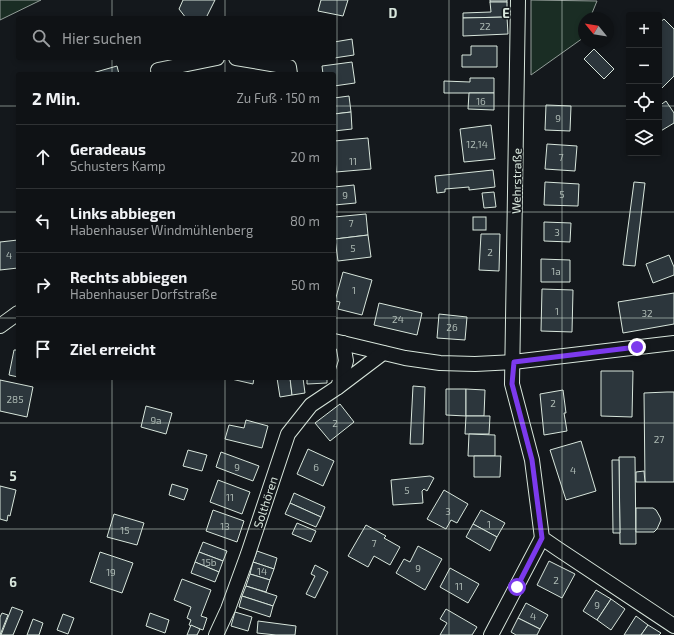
<!DOCTYPE html>
<html lang="de">
<meta charset="utf-8">
<style>
body{margin:0;font-family:"Exo 2",sans-serif;background:#1d2022;color:#f1f3f6}
.controls{position:absolute;right:12px;top:12px;display:grid;overflow:hidden;border-radius:4px;box-shadow:0 2px 6px #0003}
.controls button{width:36px;height:36px;display:grid;place-items:center;padding:0;border:0;border-bottom:1px solid #2f3234;background:#0f1215;color:#f1f3f6;font:20px sans-serif}
.compass{position:absolute;left:578px;top:12px;width:36px;height:36px;border-radius:50%;background:#0f1215;box-shadow:0 2px 6px #0003;rotate:300deg}
.stop{position:absolute;width:12px;height:12px;margin:-9px;border:3px solid #7c3aed;border-radius:50%;background:#fff}
.stop.end{background:#7c3aed;border-color:#fff;box-shadow:0 1px 4px #0008}
.list{margin:0;padding:0;list-style:none}
h2{display:flex;justify-content:space-between;align-items:center;height:52px;margin:0;padding:0 16px;font-size:17px}
h2 small{font-size:13px;font-weight:400;color:#9b9ea0}
.list li{display:grid;grid-template-columns:26px 1fr auto;gap:12px;align-items:center;box-sizing:border-box;height:64px;padding:0 16px;border-top:1px solid #2f3234}
.list b{display:block;font-size:15px;white-space:nowrap}
.list p{margin:0;font-size:13px;white-space:nowrap;color:#9b9ea0}
.list em{font-size:13px;font-style:normal;color:#9b9ea0}
.icon{flex:none;width:22px;height:22px;fill:none;stroke:currentColor;stroke-width:2;stroke-linecap:round;stroke-linejoin:round}
.map{position:relative;flex:none;width:674px;height:635px;overflow:hidden}
.search{position:absolute;background:#0f1215;box-shadow:0 2px 6px #0003;left:16px;top:16px;width:320px;height:44px;display:flex;align-items:center;gap:10px;box-sizing:border-box;padding:0 14px;border-radius:4px;color:#9b9ea0;font-size:15px}
.panel{position:absolute;background:#0f1215;box-shadow:0 2px 6px #0003;left:16px;top:72px;width:320px;height:308px;border-radius:4px}
.map>svg:first-child{display:block}
.green{fill:#1a2d24;stroke:#939e99}
.building{fill:#2c363c;stroke:#d8e6dc}
.lines{fill:none;stroke-linecap:round;stroke-linejoin:round}
.street-casing{stroke:#d8e6dc;stroke-width:16}
.street{stroke:#14181c;stroke-width:14}
.route{stroke:#7c3aed;stroke-width:5}
.grid{fill:none;stroke:#d8e6dc;stroke-width:1;stroke-opacity:0.55}
.labels{text-anchor:middle;dominant-baseline:central;stroke-width:3;stroke-linejoin:round;paint-order:stroke}
.number-label{font-size:10px;fill:#adbab4}
.street-label{font-size:12px;fill:#d8e6dc;stroke:#14181c}
.grid-label{font-size:13px;text-anchor:middle;font-weight:bold;fill:#d8e6dc;stroke:#14181c;stroke-width:3;stroke-linejoin:round;paint-order:stroke}
</style>
<div class="map">
<svg width="674" height="635" viewBox="0 0 674 635">
<rect width="100%" height="100%" fill="#14181c"/>
<g class="green">
<polygon points="0,0 41,0 0,20"/>
<polygon points="531,0 597,1 590,18 584,18 584,34 583,38 531,75"/>
</g>
<g class="building">
<polygon points="183,0 215,0 206,18 186,18 179,9"/>
<polygon points="321,0 348,0 343,16 318,11"/>
<rect x="490" y="0" width="17" height="2"/>
<polygon points="490,2 507,2 507,17 463,18 463,13 491,12"/>
<polygon points="507,17 508,34 463,36 463,18"/>
<polygon points="664,19 674,29 674,76 659,91 659,23"/>
<polygon points="352,39 354,55 334,58 334,42"/>
<polygon points="471,46 497,46 497,67 462,67 462,55 471,55"/>
<polygon points="594,49 614,69 604,79 584,59"/>
<polygon points="352,62 355,83 334,86 334,74 323,74 322,66"/>
<polygon points="117,66 119,74 89,74"/>
<polygon points="470,78 494,78 494,93 444,93 444,81 470,82"/>
<polygon points="469,93 494,93 494,110 468,109"/>
<polygon points="349,96 351,112 334,114 334,98"/>
<polygon points="666,101 674,113 674,123 659,132 659,106"/>
<polygon points="546,105 571,106 570,131 545,130"/>
<polygon points="351,112 352,129 334,131 334,114"/>
<polygon points="491,125 495,159 464,162 460,129"/>
<polygon points="368,138 371,169 336,172 334,141"/>
<polygon points="547,144 577,146 575,171 545,169"/>
<polygon points="493,170 495,187 469,190 469,187 445,189 445,192 437,193 435,176"/>
<polygon points="545,182 579,184 578,206 544,205"/>
<polygon points="634,182 645,183 635,266 623,265"/>
<polygon points="354,185 356,203 334,205 334,187"/>
<polygon points="494,192 496,207 484,208 482,193"/>
<polygon points="366,214 368,235 335,239 334,217"/>
<rect x="473" y="217" width="13" height="13"/>
<polygon points="544,222 571,223 570,242 544,241"/>
<polygon points="481,234 500,234 499,271 479,270"/>
<polygon points="368,235 371,257 338,261 335,239"/>
<polygon points="18,240 18,268 0,270 0,242"/>
<polygon points="669,255 674,267 674,275 653,283 646,264"/>
<polygon points="541,259 570,260 570,282 541,282"/>
<polygon points="343,272 372,280 362,315 338,309 340,302 335,301"/>
<polygon points="542,289 573,290 572,332 541,331"/>
<polygon points="674,293 674,324 623,333 618,302"/>
<polygon points="379,303 422,313 417,335 374,325"/>
<polygon points="439,314 467,317 465,340 437,338"/>
<polygon points="14,350 18,350 18,377 9,375"/>
<polygon points="601,371 633,371 632,417 601,416"/>
<polygon points="227,378 254,378 253,384"/>
<polygon points="277,378 290,378 292,395 280,397"/>
<polygon points="290,378 303,378 305,393 292,395"/>
<polygon points="307,378 327,378 327,383 307,384"/>
<polygon points="0,380 33,387 27,417 0,411"/>
<polygon points="413,386 425,387 423,444 410,444"/>
<polygon points="446,389 466,389 466,416 446,415"/>
<polygon points="466,389 485,390 484,416 466,416"/>
<polygon points="563,390 566,413 564,413 567,431 544,435 540,394"/>
<polygon points="667,392 674,392 674,482 645,482 644,393"/>
<polygon points="340,404 354,422 330,441 315,423"/>
<polygon points="146,406 172,413 166,434 141,427"/>
<polygon points="466,416 490,416 489,434 465,434"/>
<polygon points="246,420 268,426 262,448 225,439 229,425 244,428"/>
<polygon points="469,434 495,435 495,456 468,456"/>
<polygon points="581,441 596,491 566,500 550,450"/>
<polygon points="308,449 334,461 323,486 297,474"/>
<polygon points="188,450 207,455 202,471 183,466"/>
<polygon points="221,452 259,466 253,481 216,467"/>
<polygon points="474,456 501,456 500,477 474,477"/>
<polygon points="619,457 635,457 636,544 620,544"/>
<polygon points="612,460 619,460 620,533 613,533"/>
<polygon points="644,471 645,482 636,482 636,472"/>
<polygon points="430,476 434,478 427,491 424,489 422,491 423,503 393,505 391,480"/>
<polygon points="218,480 250,492 242,514 210,502"/>
<polygon points="172,484 188,489 184,500 169,495"/>
<polygon points="0,486 16,490 10,516 8,515 7,521 0,519"/>
<polygon points="444,490 468,504 457,523 451,520 446,529 427,519"/>
<polygon points="294,493 325,507 321,517 290,503"/>
<polygon points="290,503 321,517 316,527 285,514"/>
<polygon points="636,508 653,508 656,510 660,517 661,520 657,529 654,532 636,532"/>
<polygon points="213,510 244,521 237,542 206,531"/>
<polygon points="481,510 505,523 497,537 473,524"/>
<polygon points="114,514 144,523 137,545 107,537"/>
<polygon points="297,523 316,531 311,542 292,534"/>
<polygon points="473,524 497,537 490,551 466,537"/>
<polygon points="366,525 386,536 384,538 400,547 390,565 374,556 368,567 348,556"/>
<polygon points="203,542 227,551 223,561 199,552"/>
<polygon points="418,546 442,559 425,590 396,573 404,559 410,562"/>
<polygon points="257,551 277,558 274,569 253,562"/>
<polygon points="100,552 133,563 122,593 90,582"/>
<polygon points="199,552 223,561 219,572 195,562"/>
<polygon points="549,561 575,574 562,598 537,585"/>
<polygon points="195,562 219,572 215,582 191,573"/>
<polygon points="253,562 274,569 270,580 250,574"/>
<polygon points="315,565 328,572 315,598 306,594 315,576 311,574"/>
<polygon points="450,568 479,584 468,603 440,587"/>
<polygon points="250,574 270,580 266,592 246,586"/>
<polygon points="182,579 211,590 201,616 207,618 203,630 189,625 191,620 187,618 191,607 174,600"/>
<polygon points="246,586 277,596 273,606 242,596"/>
<polygon points="596,590 611,599 597,620 583,611"/>
<polygon points="242,596 273,606 270,617 239,607"/>
<polygon points="611,599 625,609 611,630 597,620"/>
<polygon points="526,603 548,615 540,629 518,618"/>
<polygon points="12,607 23,611 13,635 1,635"/>
<polygon points="446,609 477,627 472,635 440,635 447,623 440,619"/>
<polygon points="235,612 252,617 248,631 231,626"/>
<polygon points="2,613 8,615 0,635 0,617"/>
<polygon points="150,613 169,620 165,633 146,626"/>
<polygon points="63,614 74,618 68,634 57,630"/>
<polygon points="636,616 648,625 641,635 624,635"/>
<polygon points="518,618 540,629 537,635 516,635 511,632"/>
<polygon points="33,619 43,623 39,635 27,635"/>
<polygon points="258,621 296,626 295,635 276,635 257,633"/>
<polygon points="191,625 200,629 197,635 187,635"/>
<polygon points="648,625 661,633 659,635 641,635"/>
</g>
<g class="lines">
<g class="street-casing">
<g id="street">
<polyline points="518,0 512,384 532,460 542,538 558,549 674,626"/>
<polyline points="236,58 289,67 290,74"/>
<polyline points="158,70 217,58"/>
<polyline points="0,326 18,313"/>
<polyline points="334,341 405,358 440,363 475,364 513,362 674,343"/>
<polyline points="338,387 346,361 343,343"/>
<polyline points="216,635 228,609 248,554 288,434 311,405 338,387 383,353"/>
<polyline points="491,635 542,538"/>
</g>
</g>
<use href="#street" class="street"/>
</g>
<g class="lines">
<polyline class="route" points="517,587 542,538 532,460 512,384 514,362 637,347"/>
</g>
<path class="grid" d="M 112,0 L 112,18M 225,0 L 225,18M 337,0 L 337,635M 449,0 L 449,635M 562,0 L 562,635M 112,58 L 112,74M 225,58 L 225,74M 0,106 L 18,106M 334,106 L 629,106M 659,106 L 674,106M 0,212 L 18,212M 334,212 L 674,212M 0,318 L 18,318M 334,318 L 674,318M 112,378 L 112,635M 225,378 L 225,635M 0,423 L 674,423M 0,529 L 674,529"/>
<g class="labels">
<g class="number-label">
<text x="485" y="26">22</text>
<text x="481" y="101">16</text>
<text x="558" y="118">9</text>
<text x="477" y="144">12,14</text>
<text x="561" y="157">7</text>
<text x="353" y="161">11</text>
<text x="562" y="194">5</text>
<text x="345" y="195">9</text>
<text x="351" y="223">7</text>
<text x="557" y="232">3</text>
<text x="353" y="248">5</text>
<text x="490" y="252">2</text>
<text x="9" y="255">4</text>
<text x="556" y="271">1a</text>
<text x="354" y="290">1</text>
<text x="557" y="311">1</text>
<text x="647" y="313">32</text>
<text x="398" y="319">24</text>
<text x="452" y="327">26</text>
<text x="15" y="399">285</text>
<text x="553" y="403">2</text>
<text x="156" y="420">9a</text>
<text x="335" y="423">2</text>
<text x="659" y="439">27</text>
<text x="237" y="467">9</text>
<text x="316" y="467">6</text>
<text x="573" y="470">4</text>
<text x="407" y="490">5</text>
<text x="230" y="497">11</text>
<text x="448" y="511">3</text>
<text x="489" y="524">1</text>
<text x="225" y="526">13</text>
<text x="125" y="530">15</text>
<text x="374" y="543">7</text>
<text x="209" y="562">15b</text>
<text x="418" y="568">9</text>
<text x="262" y="571">14</text>
<text x="111" y="572">19</text>
<text x="556" y="580">2</text>
<text x="459" y="586">11</text>
<text x="597" y="605">9</text>
<text x="533" y="616">4</text>
</g>
<g class="street-label">
<text transform="translate(516 181) rotate(-89)">Wehrstraße</text>
<text transform="translate(265 502) rotate(-72)">Solthören</text>
</g>
</g>
<g class="grid-label">
<text x="393" y="18">D</text>
<text x="506" y="18">E</text>
<text x="13" y="481">5</text>
<text x="13" y="587">6</text>
</g>
</svg>
<div class="controls">
<button>+</button>
<button>−</button>
<button><svg class="icon" aria-label="locate" viewBox="0 0 24 24"><circle cx="12" cy="12" r="6"/><path d="M12 2v4M12 18v4M2 12h4M18 12h4"/></svg></button>
<button><svg class="icon" aria-label="layers" viewBox="0 0 24 24"><path d="M12 4l9 5-9 5-9-5zM3 14l9 5 9-5"/></svg></button>
</div>
<svg class="compass" viewBox="-18 -18 36 36"><path d="M0-13l5 13h-10z" fill="#e53935"/><path d="M0 13l5-13h-10z" fill="#9b9ea0"/></svg>
<div class="stop" style="left:517px;top:587px"></div>
<div class="stop end" style="left:637px;top:347px"></div>
<div class="search"><svg class="icon" aria-label="search" viewBox="0 0 24 24"><circle cx="10" cy="10" r="6"/><path d="M15 15l6 6"/></svg>Hier suchen</div>
<section class="panel">
<h2>2 Min.<small>Zu Fuß · 150 m</small></h2>
<ul class="list">
<li><svg class="icon" aria-label="ahead" viewBox="0 0 24 24"><path d="M12 20V5M6 11l6-6 6 6"/></svg><div><b>Geradeaus</b><p>Schusters Kamp</p></div><em>20 m</em></li>
<li><svg class="icon" aria-label="left" viewBox="0 0 24 24"><path d="M17 20v-9H6M10 6l-5 5 5 5"/></svg><div><b>Links abbiegen</b><p>Habenhauser Windmühlenberg</p></div><em>80 m</em></li>
<li><svg class="icon" aria-label="right" viewBox="0 0 24 24"><path d="M7 20v-9h11M14 6l5 5-5 5"/></svg><div><b>Rechts abbiegen</b><p>Habenhauser Dorfstraße</p></div><em>50 m</em></li>
<li><svg class="icon" aria-label="arrive" viewBox="0 0 24 24"><path d="M6 21V4h12l-3 4 3 4H6"/></svg><div><b>Ziel erreicht</b></div></li>
</ul>
</section>
</div>
